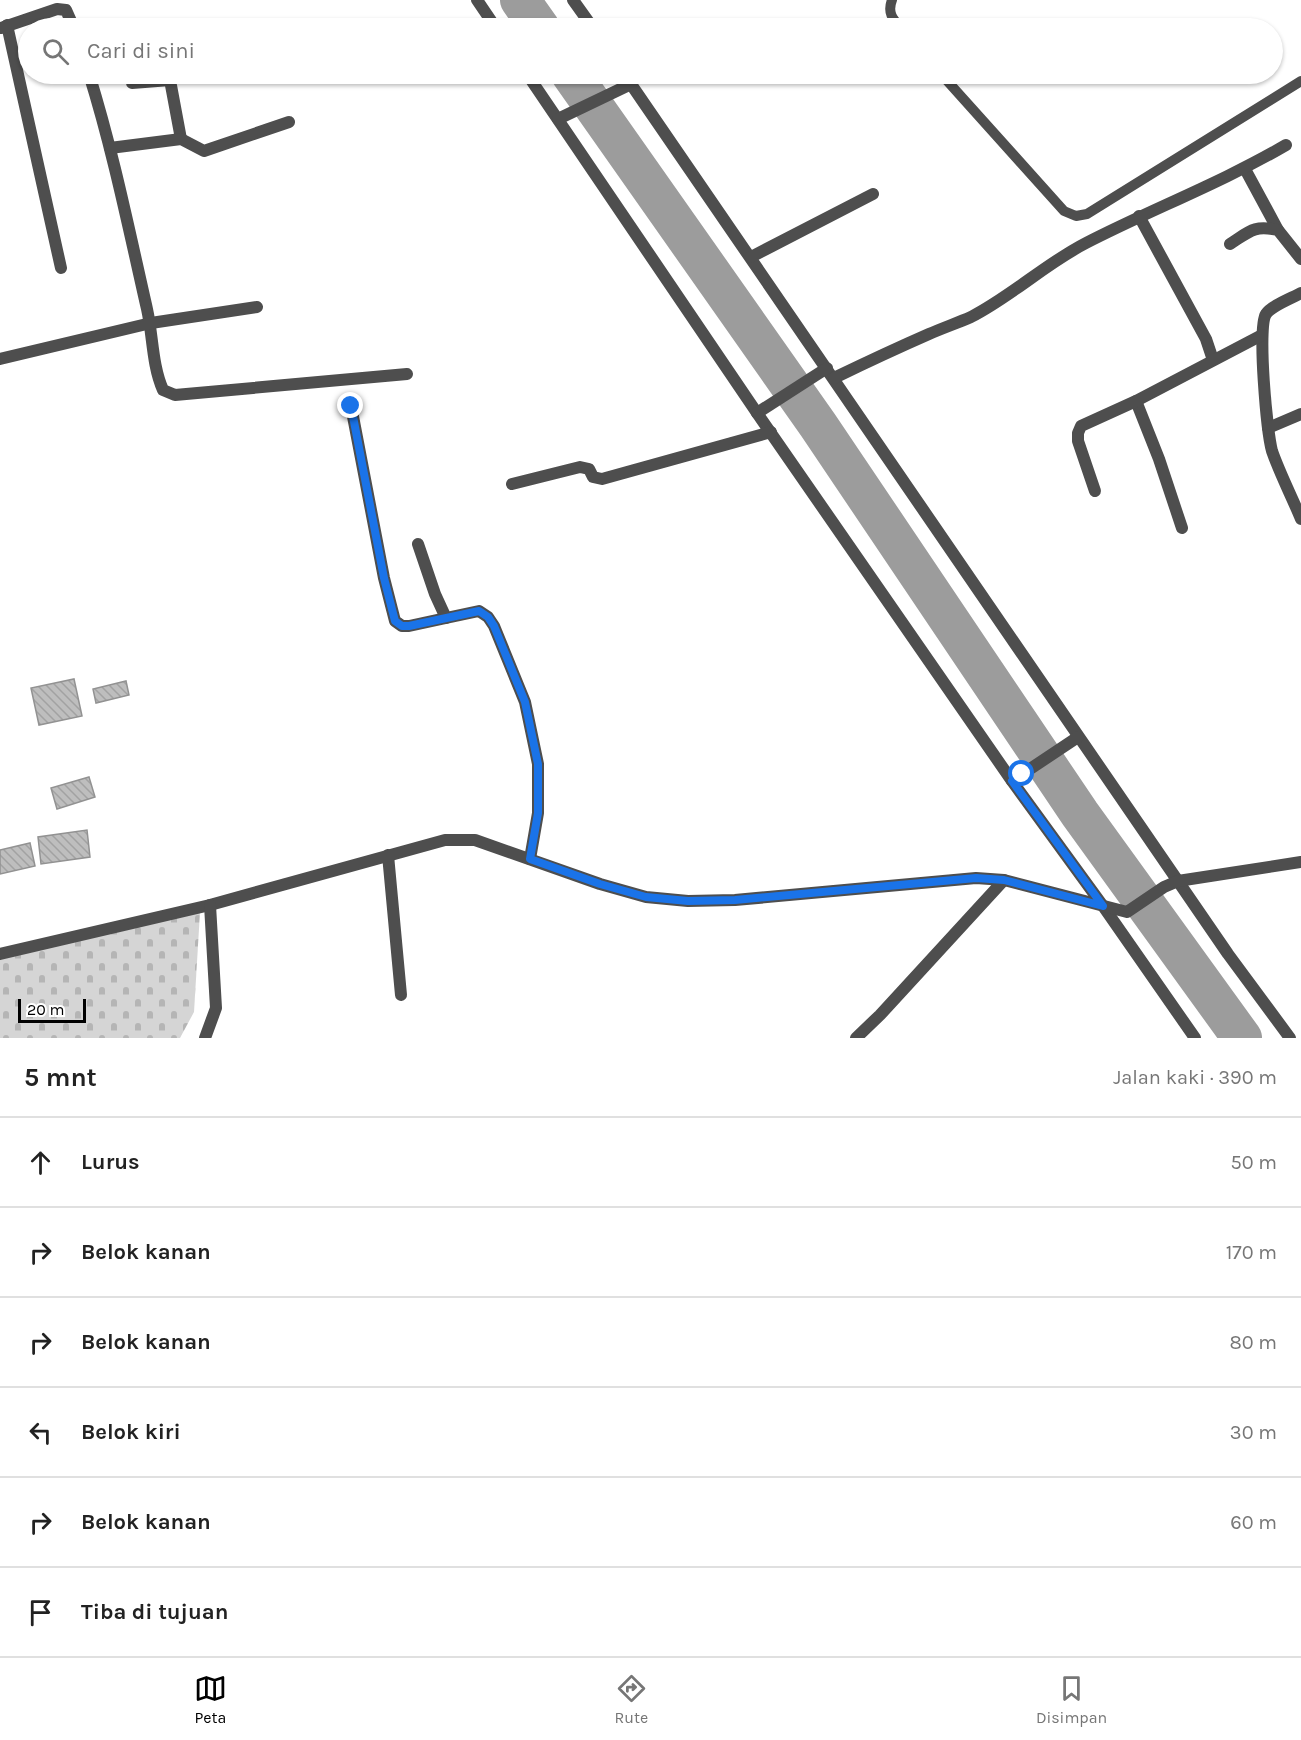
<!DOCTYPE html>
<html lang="id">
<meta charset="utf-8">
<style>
body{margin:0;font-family:Karla,sans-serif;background:#f6f6f6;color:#222}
.scale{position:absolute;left:18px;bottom:15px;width:68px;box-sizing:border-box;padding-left:6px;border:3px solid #000;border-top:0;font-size:16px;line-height:21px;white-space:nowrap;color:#000;-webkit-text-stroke:4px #fff;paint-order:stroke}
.stop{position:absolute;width:18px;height:18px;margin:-14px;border:4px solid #1a73e8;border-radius:50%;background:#fff}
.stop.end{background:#1a73e8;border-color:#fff;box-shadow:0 2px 6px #0008}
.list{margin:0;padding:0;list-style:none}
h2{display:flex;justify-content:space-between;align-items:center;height:78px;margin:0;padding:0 24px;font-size:26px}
h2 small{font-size:20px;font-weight:400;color:#767676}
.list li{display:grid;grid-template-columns:39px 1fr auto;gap:18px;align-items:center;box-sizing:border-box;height:90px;padding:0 24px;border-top:2px solid #e0e0e0}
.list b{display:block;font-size:22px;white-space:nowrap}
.list em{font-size:20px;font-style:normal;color:#767676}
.icon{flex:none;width:33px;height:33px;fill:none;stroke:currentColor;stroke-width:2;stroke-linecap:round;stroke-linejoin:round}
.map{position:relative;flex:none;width:1301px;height:1038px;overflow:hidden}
.search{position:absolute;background:#fff;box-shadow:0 2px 4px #0004;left:18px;right:18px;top:18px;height:66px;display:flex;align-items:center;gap:15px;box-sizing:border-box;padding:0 21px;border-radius:33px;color:#767676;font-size:22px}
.sheet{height:618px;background:#fff}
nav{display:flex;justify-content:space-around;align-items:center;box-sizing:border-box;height:84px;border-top:2px solid #e0e0e0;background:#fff;font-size:16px;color:#767676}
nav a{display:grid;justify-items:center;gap:3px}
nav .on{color:#000}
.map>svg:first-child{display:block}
.cemetery{fill:url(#cemetery-stones)}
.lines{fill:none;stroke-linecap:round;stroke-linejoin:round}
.river{stroke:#9c9c9c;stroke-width:40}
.building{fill:url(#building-back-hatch);stroke:#929292;stroke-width:1.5}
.service{stroke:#4e4e4e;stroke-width:10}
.minor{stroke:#4e4e4e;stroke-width:12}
.route{stroke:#1a73e8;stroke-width:8}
</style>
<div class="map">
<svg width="1301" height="1038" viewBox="0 0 1301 1038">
<defs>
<pattern id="cemetery-stones" width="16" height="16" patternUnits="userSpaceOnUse" patternTransform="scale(1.5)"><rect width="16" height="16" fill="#d5d5d5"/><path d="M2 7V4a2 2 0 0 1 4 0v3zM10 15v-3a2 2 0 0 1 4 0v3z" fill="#b5b5b5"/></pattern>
<pattern id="building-back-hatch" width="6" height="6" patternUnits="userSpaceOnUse" patternTransform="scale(1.5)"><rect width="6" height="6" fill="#bebebe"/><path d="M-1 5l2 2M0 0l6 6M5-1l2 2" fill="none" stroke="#a2a2a2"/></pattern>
</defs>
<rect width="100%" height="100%" fill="#fff"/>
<polygon class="cemetery" points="200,912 194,1012 180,1038 0,1038 0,955"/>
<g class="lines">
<g class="river">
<polyline points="520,0 540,28"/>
<polyline points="571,74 818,425 1080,814 1242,1038"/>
</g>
</g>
<g class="building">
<polygon points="74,679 82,716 39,725 31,688"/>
<polygon points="126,681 129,695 96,703 93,689"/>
<polygon points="89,777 95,797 57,809 51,788"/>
<polygon points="87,830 90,857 41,864 38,837"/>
<polygon points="30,843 35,866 0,874 0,850"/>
</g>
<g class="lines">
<g class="service">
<path d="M 892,0 C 887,13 893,19 901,28"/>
<polyline points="941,74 1064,211 1076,216 1087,214 1301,81"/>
</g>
<g class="minor">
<polyline points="477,0 496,28"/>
<polyline points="573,0 593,28"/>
<polyline points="7,25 61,268"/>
<polyline points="1,28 57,9 66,10 74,28"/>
<path d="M 89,74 C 113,151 129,230 147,309 C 153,336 152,365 163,390 L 175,395 L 407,374"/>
<polyline points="527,74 757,413 1012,781 1103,906 1195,1038"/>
<polyline points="624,74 1228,954 1290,1038"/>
<polyline points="132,83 170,80"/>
<polyline points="558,119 631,84"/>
<polyline points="181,139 170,80 187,74"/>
<polyline points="110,148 181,139 204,151 289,122"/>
<polyline points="1245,169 1278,230"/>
<polyline points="1139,216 1206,339 1213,360"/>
<path d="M 1230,244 C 1250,231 1254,225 1278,230 L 1301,259"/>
<polyline points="751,257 873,194"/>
<path d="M 1301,293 C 1292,298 1271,306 1266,314 C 1257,327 1267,433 1272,451 C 1280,474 1292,497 1301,519"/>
<polyline points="0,359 151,323 257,307"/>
<path d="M 834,378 C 865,363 897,348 929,334 C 943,328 957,323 971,317 C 1012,296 1045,264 1086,243 C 1152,209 1221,183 1286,145"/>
<polyline points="1136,401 1159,459 1182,528"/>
<polyline points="351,406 384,578 395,621 402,626 409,626 446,618"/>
<polyline points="757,413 827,368"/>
<polyline points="1268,428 1301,414"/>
<polyline points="512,484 580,467 589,469 593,477 602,479 771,432"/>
<polyline points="1095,491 1078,441 1078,433 1081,426 1136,401 1262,335"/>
<polyline points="418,544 435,594 446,618 479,611 488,617 494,626 525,702 538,764 538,813 530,859"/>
<polyline points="1012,781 1078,737"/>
<polyline points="388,855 401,995"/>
<polyline points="0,954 210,905 445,840 475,840 600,884 646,897 688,901 735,900 976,878 1004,880 1127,912 1164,887 1178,881 1301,862"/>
<polyline points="205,1038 216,1008 210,905"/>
<polyline points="856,1038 880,1015 1004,880"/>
</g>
</g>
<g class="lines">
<polyline class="route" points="351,406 384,578 395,621 402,626 409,626 479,611 488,617 494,626 525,702 538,764 538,813 530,859 600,884 646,897 688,901 735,900 976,878 1004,880 1103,906 1012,781 1022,774"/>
</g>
</svg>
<div class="scale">20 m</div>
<div class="stop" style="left:1022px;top:774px"></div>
<div class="stop end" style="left:351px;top:406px"></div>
<div class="search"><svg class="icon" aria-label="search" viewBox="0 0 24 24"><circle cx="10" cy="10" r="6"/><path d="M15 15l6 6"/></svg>Cari di sini</div>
</div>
<section class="sheet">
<h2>5 mnt<small>Jalan kaki · 390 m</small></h2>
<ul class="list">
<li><svg class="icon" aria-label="ahead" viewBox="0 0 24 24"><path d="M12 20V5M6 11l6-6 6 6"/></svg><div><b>Lurus</b></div><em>50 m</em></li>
<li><svg class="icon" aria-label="right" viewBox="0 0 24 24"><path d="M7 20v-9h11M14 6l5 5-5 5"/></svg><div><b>Belok kanan</b></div><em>170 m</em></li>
<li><svg class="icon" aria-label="right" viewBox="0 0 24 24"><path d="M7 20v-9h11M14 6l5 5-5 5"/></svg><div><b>Belok kanan</b></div><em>80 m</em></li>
<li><svg class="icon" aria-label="left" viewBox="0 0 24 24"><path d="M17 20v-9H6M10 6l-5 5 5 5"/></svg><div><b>Belok kiri</b></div><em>30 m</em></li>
<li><svg class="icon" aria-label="right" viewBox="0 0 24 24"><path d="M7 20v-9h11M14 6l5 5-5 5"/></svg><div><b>Belok kanan</b></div><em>60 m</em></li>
<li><svg class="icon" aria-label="arrive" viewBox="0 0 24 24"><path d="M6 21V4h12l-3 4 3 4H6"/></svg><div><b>Tiba di tujuan</b></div></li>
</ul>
</section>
<nav>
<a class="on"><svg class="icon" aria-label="map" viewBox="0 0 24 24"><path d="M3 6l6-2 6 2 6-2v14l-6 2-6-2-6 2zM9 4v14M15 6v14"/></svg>Peta</a>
<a><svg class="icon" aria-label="directions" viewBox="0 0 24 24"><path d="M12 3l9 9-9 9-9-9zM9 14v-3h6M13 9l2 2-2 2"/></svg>Rute</a>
<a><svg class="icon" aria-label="saved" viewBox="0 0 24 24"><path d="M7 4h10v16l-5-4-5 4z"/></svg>Disimpan</a>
</nav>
